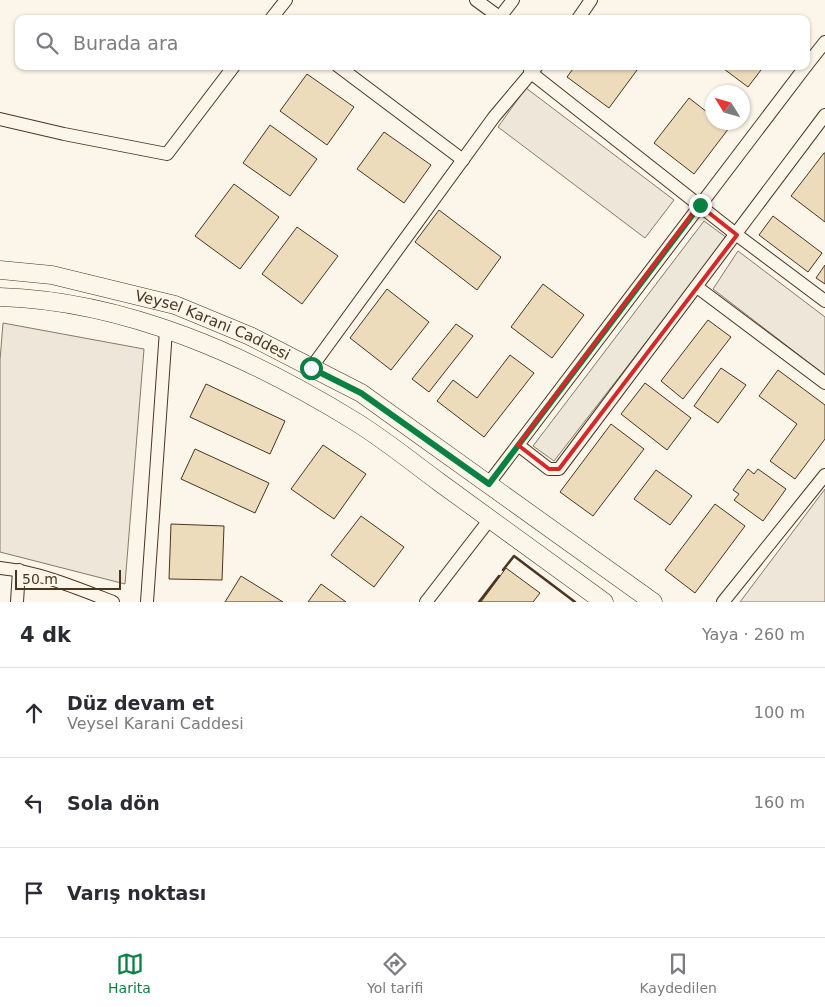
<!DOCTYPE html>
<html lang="tr">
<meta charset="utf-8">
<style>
body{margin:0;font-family:"DejaVu Sans",sans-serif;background:#f7f7f7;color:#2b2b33}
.compass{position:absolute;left:705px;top:85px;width:45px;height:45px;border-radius:50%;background:#fff;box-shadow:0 1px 4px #0004;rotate:307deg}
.scale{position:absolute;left:15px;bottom:12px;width:106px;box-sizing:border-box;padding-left:5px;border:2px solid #4a3520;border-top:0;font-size:14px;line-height:18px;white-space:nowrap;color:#4a3520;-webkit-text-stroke:4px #fbf6e9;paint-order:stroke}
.stop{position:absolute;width:15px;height:15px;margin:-11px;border:4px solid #0b8043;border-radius:50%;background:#fff}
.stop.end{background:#0b8043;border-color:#fff;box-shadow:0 1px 5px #0008}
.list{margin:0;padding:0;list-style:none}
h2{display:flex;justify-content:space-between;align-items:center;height:65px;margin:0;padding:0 20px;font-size:21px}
h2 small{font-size:16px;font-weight:400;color:#7c7c81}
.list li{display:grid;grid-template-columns:32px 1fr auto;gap:15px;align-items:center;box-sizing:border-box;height:90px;padding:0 20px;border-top:1px solid #e1e1e2}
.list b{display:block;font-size:19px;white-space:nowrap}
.list p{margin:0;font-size:16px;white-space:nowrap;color:#7c7c81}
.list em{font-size:16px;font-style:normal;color:#7c7c81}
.icon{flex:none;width:28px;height:28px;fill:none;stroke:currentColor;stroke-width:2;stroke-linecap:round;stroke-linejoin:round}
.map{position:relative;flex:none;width:825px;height:602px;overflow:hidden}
.search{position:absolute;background:#fff;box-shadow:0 1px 4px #0004;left:15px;right:15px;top:15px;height:55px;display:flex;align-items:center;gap:12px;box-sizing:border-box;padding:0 18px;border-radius:10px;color:#7c7c81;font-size:19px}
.sheet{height:335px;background:#fff}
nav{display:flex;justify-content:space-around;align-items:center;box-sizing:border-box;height:70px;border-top:1px solid #e1e1e2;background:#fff;font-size:14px;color:#7c7c81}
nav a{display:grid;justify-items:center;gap:2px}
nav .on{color:#0b8043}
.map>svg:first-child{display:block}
.green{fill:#ede6d9;stroke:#887966}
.parking{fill:#ede7d9;stroke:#887966}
.building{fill:#ecdcbc;stroke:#4a3520}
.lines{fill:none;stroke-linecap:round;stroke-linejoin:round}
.minor-casing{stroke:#4a3520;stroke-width:14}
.secondary-casing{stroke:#4a3520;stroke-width:19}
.minor{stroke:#fbf6e9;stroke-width:12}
.secondary{stroke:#fbf6e9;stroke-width:18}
.wall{stroke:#4a3520;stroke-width:2.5}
.route{stroke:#0b8043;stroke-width:6}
.marked{fill:none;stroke:#d62828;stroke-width:4;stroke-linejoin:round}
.labels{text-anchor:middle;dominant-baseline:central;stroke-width:4;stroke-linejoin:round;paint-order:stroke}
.street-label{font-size:15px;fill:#4a3520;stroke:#fbf6e9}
</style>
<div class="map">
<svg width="825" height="602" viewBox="0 0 825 602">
<rect width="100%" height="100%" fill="#fbf6e9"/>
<g class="green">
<polygon points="526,88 674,200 645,238 498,127"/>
<polygon points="738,251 825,317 825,375 713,289"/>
<polygon points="3,323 144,349 125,584 0,552 0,360"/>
<polygon points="825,489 825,602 740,602"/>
</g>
<polygon class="parking" points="704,221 727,238 554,461 533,446"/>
<g class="building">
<polygon points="575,66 640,66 609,108 567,77"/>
<polygon points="720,66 764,66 748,87"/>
<polygon points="307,74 354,107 327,145 280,111"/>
<polygon points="689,98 712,116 712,122 721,122 729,128 694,174 654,143"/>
<polygon points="270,125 317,159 290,196 243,163"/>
<polygon points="384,132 431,165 404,203 357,169"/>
<polygon points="824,153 825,153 825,222 791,196"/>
<polygon points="234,184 279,217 240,269 195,236"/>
<polygon points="439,210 501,257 477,290 415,242"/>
<polygon points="773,216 822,253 808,272 759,235"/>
<polygon points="297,227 338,256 302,304 262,274"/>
<polygon points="825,265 825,284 816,278"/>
<polygon points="543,284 584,315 552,358 511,327"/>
<polygon points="387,289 429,322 391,370 350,338"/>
<polygon points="708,320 731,337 683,399 661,381"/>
<polygon points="456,324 473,336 429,392 412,379"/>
<polygon points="510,355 534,373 484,437 437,401 453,380 477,398"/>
<polygon points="721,368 746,385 718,423 694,406"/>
<polygon points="778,370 825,405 825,439 795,479 770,461 797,424 759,396"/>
<polygon points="645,383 691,418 667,450 621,414"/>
<polygon points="206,384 285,421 270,454 190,417"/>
<polygon points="611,424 644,449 593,516 560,492"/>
<polygon points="323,445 366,474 334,519 291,489"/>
<polygon points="195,449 269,483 255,513 181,479"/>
<polygon points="748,469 754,474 758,469 786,489 763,521 734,500 739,494 733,490"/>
<polygon points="656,470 692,496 670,525 634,499"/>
<polygon points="715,504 745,526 695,593 665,570"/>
<polygon points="361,516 404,547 374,587 331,555"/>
<polygon points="171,524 224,526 222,580 169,579"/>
<polygon points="506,568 540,593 533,602 481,602"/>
<polygon points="241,576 283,602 225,602"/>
<polygon points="321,584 346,602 308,602"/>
</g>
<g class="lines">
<g class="minor-casing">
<g id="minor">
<polyline points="476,0 502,19"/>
<polyline points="500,17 513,0"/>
<polyline points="271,19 286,0"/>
<polyline points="578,19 591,0"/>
<polyline points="338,66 463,160"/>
<polyline points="806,66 825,42"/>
<polyline points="530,72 737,235 825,301"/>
<polyline points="0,119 64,134 167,154 234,66"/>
<polyline points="697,287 825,383"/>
<polyline points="311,368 494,117 537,66"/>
<polyline points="518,445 549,469 559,469 825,115"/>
<polyline points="489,483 806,66"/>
<path d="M 0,568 C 39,572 77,588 113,602"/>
<polyline points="17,602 19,570"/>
<polyline points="147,602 166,330"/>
<polyline points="426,602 490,519"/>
<polyline points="723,602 825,475"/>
</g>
</g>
<g class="secondary-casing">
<g id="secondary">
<path id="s1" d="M 0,270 L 52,275 L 175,305 L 250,336 L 361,393 L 653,602"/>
<path d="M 0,297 C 127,301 249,356 356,422 C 385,440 412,462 439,482 C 494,522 549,562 604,602"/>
</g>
</g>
<use href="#minor" class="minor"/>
<use href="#secondary" class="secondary"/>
<g class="wall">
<polyline points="503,570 514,556 575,602"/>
<polyline points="479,602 499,576"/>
</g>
</g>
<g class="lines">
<polyline class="route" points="311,368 361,393 489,484 700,205"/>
</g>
<path class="marked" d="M 699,205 L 737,235 L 559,469 L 549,469 L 518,445 Z"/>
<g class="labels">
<g class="street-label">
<text stroke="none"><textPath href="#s1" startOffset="221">Veysel Karani Caddesi</textPath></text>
</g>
</g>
</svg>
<svg class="compass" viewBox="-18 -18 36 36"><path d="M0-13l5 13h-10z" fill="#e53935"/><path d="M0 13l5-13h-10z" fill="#7c7c81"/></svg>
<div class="scale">50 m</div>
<div class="stop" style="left:311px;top:368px"></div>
<div class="stop end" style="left:700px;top:205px"></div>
<div class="search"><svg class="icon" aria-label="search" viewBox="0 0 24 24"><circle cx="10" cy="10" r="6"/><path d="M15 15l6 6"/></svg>Burada ara</div>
</div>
<section class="sheet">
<h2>4 dk<small>Yaya · 260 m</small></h2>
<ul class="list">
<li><svg class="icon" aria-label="ahead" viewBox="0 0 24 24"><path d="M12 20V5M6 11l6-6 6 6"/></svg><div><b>Düz devam et</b><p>Veysel Karani Caddesi</p></div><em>100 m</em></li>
<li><svg class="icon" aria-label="left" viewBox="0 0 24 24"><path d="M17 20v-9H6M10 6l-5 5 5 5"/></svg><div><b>Sola dön</b></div><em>160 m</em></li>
<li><svg class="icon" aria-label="arrive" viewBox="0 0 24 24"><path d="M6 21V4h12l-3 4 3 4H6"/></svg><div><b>Varış noktası</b></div></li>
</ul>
</section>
<nav>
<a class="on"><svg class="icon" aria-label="map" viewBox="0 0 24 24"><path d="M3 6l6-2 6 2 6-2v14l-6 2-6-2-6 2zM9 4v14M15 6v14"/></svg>Harita</a>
<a><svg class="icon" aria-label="directions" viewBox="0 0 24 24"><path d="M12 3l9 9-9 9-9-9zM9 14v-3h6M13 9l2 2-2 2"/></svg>Yol tarifi</a>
<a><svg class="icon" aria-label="saved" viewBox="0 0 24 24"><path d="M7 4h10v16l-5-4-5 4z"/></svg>Kaydedilen</a>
</nav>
